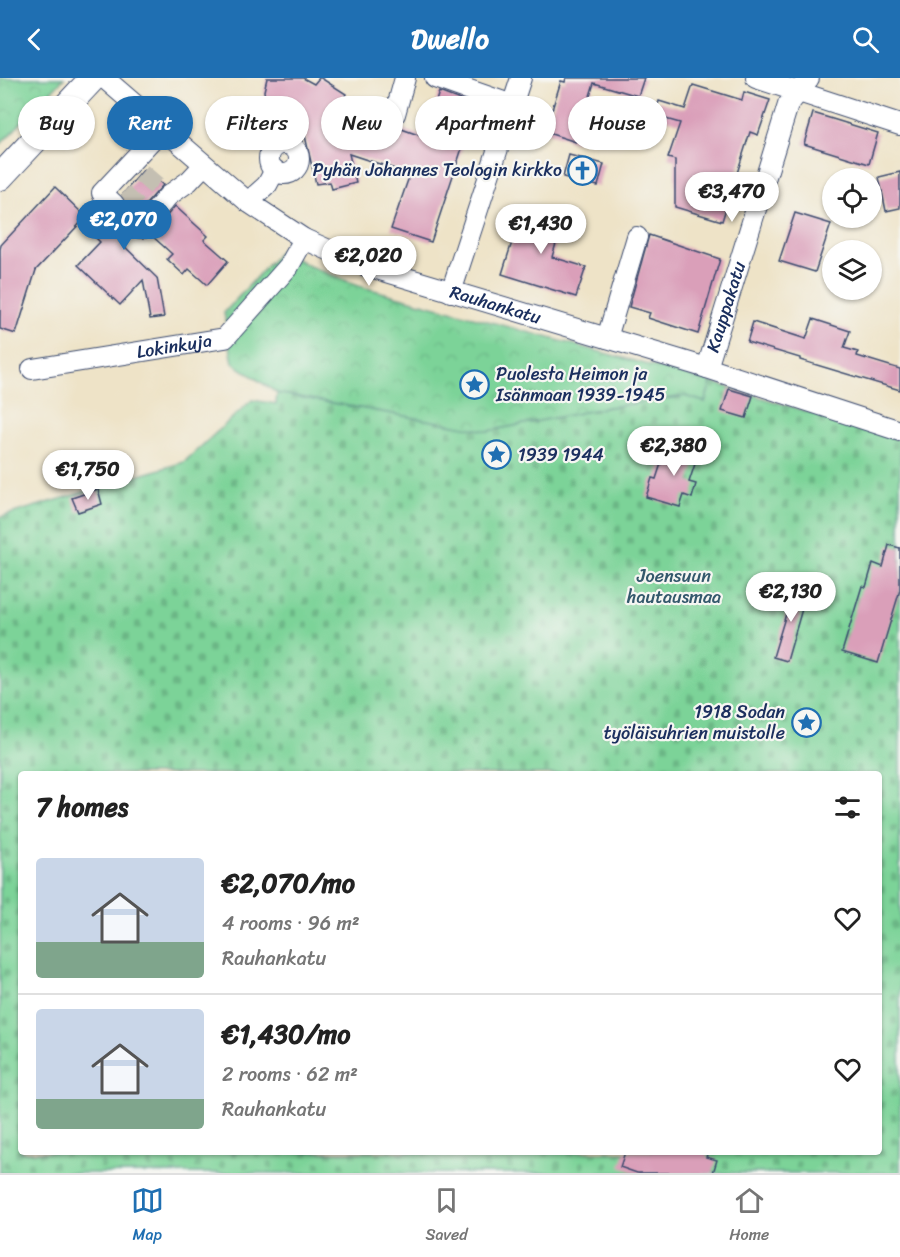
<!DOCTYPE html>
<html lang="en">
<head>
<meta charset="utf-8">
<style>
  body { margin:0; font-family:Sriracha,sans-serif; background:#f6f6f6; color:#222; height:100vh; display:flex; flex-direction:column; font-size:22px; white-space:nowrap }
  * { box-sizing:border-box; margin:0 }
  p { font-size:20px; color:#767676 }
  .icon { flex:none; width:33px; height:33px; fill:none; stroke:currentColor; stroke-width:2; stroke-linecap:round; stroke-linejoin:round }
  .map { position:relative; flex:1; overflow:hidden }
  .sheet { position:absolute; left:18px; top:693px; width:864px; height:384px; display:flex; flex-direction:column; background:#fff; border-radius:6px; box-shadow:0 2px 4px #0004 }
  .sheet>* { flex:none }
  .hud { position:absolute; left:18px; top:18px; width:864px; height:54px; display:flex; gap:12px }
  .controls { position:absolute; left:822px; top:90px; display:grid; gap:12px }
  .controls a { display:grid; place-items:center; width:60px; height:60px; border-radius:50%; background:#fff; box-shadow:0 2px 4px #0004; font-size:30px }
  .price { position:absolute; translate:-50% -51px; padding:0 14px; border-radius:21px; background:#fff; color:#222; font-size:20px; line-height:39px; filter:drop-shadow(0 2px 3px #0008) }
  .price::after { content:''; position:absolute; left:50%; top:36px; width:18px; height:14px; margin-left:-9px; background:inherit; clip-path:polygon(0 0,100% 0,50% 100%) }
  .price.active { background:#1f6fb2; color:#fff }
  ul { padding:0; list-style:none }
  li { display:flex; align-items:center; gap:18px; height:150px; padding:0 18px }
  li+li { border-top:2px solid #e0e0e0 }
  li span { display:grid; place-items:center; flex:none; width:168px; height:120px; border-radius:6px; color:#555 }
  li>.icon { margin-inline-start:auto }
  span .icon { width:72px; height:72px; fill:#fffc; stroke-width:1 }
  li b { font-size:26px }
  h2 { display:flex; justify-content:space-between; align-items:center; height:72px; padding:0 18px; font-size:26px }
  .pill { padding:0 21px; border-radius:27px; background:#fff; box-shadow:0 2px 4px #0004; font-size:21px; line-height:54px }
  .pill.active { background:#1f6fb2; color:#fff }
  header { display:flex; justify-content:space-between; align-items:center; height:78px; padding:0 18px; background:#1f6fb2; color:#fff; font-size:27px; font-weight:700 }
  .dock { display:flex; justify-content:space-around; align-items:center; height:84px; border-top:2px solid #e0e0e0; background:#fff; font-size:16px; color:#767676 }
  .dock a { display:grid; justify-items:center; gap:3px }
  .dock .active { color:#1f6fb2 }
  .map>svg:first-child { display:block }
  .cemetery { fill:url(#cemetery-stones); stroke:#4c817b; stroke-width:1.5; fill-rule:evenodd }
  .park { fill:url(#park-crowns); stroke:#4c817b; stroke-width:1.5 }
  .building { fill:#da9fb9 }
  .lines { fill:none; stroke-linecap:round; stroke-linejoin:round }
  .minor-tunnel { stroke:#c4bfb2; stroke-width:20; stroke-dasharray:20 10; stroke-linecap:butt }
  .minor-casing { stroke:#3b4a6e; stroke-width:22 }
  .major-casing { stroke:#3b4a6e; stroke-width:28 }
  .minor { stroke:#fff; stroke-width:20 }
  .major { stroke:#fff; stroke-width:26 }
  .labels { text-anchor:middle; stroke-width:4.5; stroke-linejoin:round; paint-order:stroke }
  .poi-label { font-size:18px; fill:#1b2f5e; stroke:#f6f6f2; text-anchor:end }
  .street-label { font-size:18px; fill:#1b2f5e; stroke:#f6f6f2 }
  .park-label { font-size:18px; fill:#33586c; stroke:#f6f6f2 }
</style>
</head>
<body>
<header><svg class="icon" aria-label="back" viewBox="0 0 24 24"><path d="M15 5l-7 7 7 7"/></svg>Dwello<svg class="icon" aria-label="search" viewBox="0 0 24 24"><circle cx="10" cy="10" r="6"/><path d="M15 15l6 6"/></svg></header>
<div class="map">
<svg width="900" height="1095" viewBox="0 0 900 1095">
  <defs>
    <pattern id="cemetery-stones" width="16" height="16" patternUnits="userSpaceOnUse" patternTransform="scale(1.5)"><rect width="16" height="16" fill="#7cd398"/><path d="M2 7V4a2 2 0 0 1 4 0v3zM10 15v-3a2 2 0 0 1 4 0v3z" fill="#6bb585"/></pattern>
    <pattern id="park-crowns" width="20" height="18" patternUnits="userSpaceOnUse" patternTransform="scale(1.5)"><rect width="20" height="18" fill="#7cd398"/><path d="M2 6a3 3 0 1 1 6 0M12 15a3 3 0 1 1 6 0" fill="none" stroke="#6bb585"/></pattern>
  </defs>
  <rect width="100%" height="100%" fill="#f6f6f2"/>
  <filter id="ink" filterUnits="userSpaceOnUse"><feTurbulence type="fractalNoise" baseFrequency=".0167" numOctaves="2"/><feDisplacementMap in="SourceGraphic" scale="12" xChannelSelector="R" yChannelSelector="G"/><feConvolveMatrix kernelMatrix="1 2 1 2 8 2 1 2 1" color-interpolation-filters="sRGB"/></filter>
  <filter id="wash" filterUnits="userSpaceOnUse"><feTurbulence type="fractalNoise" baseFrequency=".008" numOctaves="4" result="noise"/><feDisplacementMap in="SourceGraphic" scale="24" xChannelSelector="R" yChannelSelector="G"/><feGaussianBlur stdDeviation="1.35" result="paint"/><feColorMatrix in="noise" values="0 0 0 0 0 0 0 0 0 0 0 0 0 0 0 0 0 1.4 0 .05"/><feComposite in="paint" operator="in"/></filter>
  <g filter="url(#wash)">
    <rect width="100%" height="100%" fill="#eee3c7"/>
    <!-- cemetery -->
    <path class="cemetery" d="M711 304 900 362V1095H0V439L184 384 252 322 276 326 277 315 488 353 609 329 685 318 705 324ZM21 696H879V1074H21Z"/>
    <!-- park -->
    <g class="park">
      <polygon points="0,0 64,0 0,67"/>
      <polygon points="281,172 309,188 359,208 711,304 705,324 685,318 609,329 488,353 277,315 233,285 224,235"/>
    </g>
    <g id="blocks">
      <!-- building -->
      <g class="building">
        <polygon points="267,0 303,0 314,6 319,0 321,0 346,16 340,29 424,59 439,14 476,28 431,164 391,151 410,96 349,76 356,105 332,111 330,104 316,106 303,49 262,58 263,65 251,67 242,32 266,25 264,13"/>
        <polygon points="566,0 644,0 638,18 594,5 576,64 545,54 561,3 565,4"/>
        <polygon points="693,7 742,22 744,14 770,22 758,57 750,54 722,143 675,129 675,82 668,80 680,45 655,38 659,23 685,31"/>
        <polygon points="813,35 878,55 869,86 804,66"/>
        <polygon points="569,77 604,86 598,108 563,99"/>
        <polygon points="144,91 163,107 139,134 131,134 125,138 124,149 127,154 119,163 157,200 164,239 150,241 143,202 120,227 78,187 100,164 90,154 106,135 117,138 123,134 126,123 122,117"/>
        <polygon points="900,94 900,130 886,133 879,99"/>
        <polygon points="55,109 86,139 36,192 16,256 0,251 0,171 1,167"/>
        <polygon points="175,128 208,158 204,162 228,183 207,207 189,191 184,197 167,181 172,176 151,157"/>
        <polygon points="523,129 563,142 552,179 586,189 576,219 502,196"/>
        <polygon points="795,135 831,146 815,194 779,183"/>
        <polygon points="649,157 720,181 698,256 648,240 650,235 629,229"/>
        <polygon points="813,241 850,253 844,270 858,274 857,278 900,291 900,312 800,282 800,280 747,264 753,244 806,261"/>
        <polygon points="729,311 753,318 746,340 722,333"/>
        <polygon points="667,367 698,377 689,404 696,406 692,420 684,417 680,429 646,419 652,400 656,401"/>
        <polygon points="98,411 102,426 78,434 72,420"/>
        <polygon points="889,467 900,470 900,512 878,585 842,574 862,508 866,509 873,485 883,489"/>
        <polygon points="795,506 808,510 787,583 773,579"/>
        <polygon points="625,1074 708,1074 706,1079 717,1082 713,1095 637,1095 620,1089"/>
      </g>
    </g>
  </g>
  <g filter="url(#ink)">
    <use href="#blocks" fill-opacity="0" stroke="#3b4a6e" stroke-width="1.5"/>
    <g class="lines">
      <!-- minor-tunnel -->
      <g class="minor-tunnel">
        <polyline points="141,95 163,114"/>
        <polyline points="122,116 143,135"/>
      </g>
      <defs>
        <g id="minor">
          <path id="s1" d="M104 0 248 124 304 161 360 186 707 290 900 353"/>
          <polyline points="435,0 512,27"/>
          <polyline points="756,0 900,47"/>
          <polyline points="395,36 405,0"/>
          <circle cx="284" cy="81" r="15"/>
          <polyline points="248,124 267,107 275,92"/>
          <polyline points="114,126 102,115 162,51"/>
          <polyline points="135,145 141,150 168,118 189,103 204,87"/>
          <polyline points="451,214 521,0"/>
          <polyline points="607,260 637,159"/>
          <path id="s2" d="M707 290 788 27 809 0"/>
          <path id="s3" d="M32 291 225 260 289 188 304 161"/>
        </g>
        <polyline id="major" points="0,99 93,0"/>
      </defs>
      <!-- minor casing -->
      <use href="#minor" class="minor-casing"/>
      <!-- major casing -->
      <use href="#major" class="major-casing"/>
      <!-- minor -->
      <use href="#minor" class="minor"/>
      <!-- major -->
      <use href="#major" class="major"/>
    </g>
  </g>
  <!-- icons -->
  <defs>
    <symbol id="church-ring" viewBox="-11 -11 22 22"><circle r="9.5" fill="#f6f6f2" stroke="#1f6fb2" stroke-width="1.5"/><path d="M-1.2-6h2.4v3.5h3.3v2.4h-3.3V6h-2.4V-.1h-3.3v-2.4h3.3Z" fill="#1f6fb2"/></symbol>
    <symbol id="sight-ring" viewBox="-11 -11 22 22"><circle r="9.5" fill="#f6f6f2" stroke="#1f6fb2" stroke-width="1.5"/><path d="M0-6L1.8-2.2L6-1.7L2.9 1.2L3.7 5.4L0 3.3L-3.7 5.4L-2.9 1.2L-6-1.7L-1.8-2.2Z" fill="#1f6fb2"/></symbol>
  </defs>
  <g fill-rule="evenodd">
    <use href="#church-ring" x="566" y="76" width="33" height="33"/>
    <use href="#sight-ring" x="458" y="290" width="33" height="33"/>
    <use href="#sight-ring" x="480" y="360" width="33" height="33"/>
    <use href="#sight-ring" x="790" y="628" width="33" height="33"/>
  </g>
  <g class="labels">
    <!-- poi labels -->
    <g class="poi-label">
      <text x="562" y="98">Pyhän Johannes Teologin kirkko</text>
      <text x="496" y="302" text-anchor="start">Puolesta Heimon ja<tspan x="496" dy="21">Isänmaan 1939-1945</tspan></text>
      <text x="518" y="383" text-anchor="start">1939 1944</text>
      <text x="785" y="640">1918 Sodan<tspan x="785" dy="21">työläisuhrien muistolle</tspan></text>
    </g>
    <!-- street labels -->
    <g class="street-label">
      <text dy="6" stroke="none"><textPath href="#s1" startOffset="460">Rauhankatu</textPath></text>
      <text dy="6" stroke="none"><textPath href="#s2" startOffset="64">Kauppakatu</textPath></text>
      <text dy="6" stroke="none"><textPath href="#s3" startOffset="144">Lokinkuja</textPath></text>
    </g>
    <!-- park labels -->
    <g class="park-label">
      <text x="674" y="504">Joensuun<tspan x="674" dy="21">hautausmaa</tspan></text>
    </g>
  </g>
</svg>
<div class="controls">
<a><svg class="icon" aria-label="locate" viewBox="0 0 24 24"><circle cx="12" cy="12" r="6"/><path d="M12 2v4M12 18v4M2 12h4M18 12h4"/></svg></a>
<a><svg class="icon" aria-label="layers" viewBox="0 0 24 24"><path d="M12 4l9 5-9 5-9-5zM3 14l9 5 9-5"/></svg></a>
</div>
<b class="price" style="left:732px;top:145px">€3,470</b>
<b class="price active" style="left:124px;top:173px">€2,070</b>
<b class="price" style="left:541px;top:177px">€1,430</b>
<b class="price" style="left:369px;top:209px">€2,020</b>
<b class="price" style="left:674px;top:399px">€2,380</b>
<b class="price" style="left:88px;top:423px">€1,750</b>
<b class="price" style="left:791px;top:545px">€2,130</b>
<div class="hud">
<a class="pill">Buy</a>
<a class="pill active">Rent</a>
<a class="pill">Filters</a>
<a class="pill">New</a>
<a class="pill">Apartment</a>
<a class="pill">House</a>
</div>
<section class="sheet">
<h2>7 homes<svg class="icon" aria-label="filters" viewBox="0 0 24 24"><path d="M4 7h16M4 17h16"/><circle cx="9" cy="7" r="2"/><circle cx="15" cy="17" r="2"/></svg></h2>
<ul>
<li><span style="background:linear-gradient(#c9d6e8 70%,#7fa58c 0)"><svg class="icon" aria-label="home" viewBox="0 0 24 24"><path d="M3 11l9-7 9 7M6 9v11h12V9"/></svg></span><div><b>€2,070/mo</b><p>4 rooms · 96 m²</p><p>Rauhankatu</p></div><svg class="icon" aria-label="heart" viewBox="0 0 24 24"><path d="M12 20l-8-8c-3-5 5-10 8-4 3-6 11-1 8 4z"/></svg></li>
<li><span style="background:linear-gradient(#c9d6e8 75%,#7fa58c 0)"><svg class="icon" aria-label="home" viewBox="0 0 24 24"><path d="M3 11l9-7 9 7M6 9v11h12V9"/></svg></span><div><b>€1,430/mo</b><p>2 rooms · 62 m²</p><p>Rauhankatu</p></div><svg class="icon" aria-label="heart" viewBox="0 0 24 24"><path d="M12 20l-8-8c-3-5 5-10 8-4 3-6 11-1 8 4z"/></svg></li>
</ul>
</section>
</div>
<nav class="dock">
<a class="active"><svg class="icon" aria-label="map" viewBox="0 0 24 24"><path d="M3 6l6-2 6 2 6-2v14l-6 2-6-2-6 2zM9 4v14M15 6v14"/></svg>Map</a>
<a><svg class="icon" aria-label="saved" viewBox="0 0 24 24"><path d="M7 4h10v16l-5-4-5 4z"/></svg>Saved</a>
<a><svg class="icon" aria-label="home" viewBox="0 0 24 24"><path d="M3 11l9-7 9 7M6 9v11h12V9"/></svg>Home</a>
</nav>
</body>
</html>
